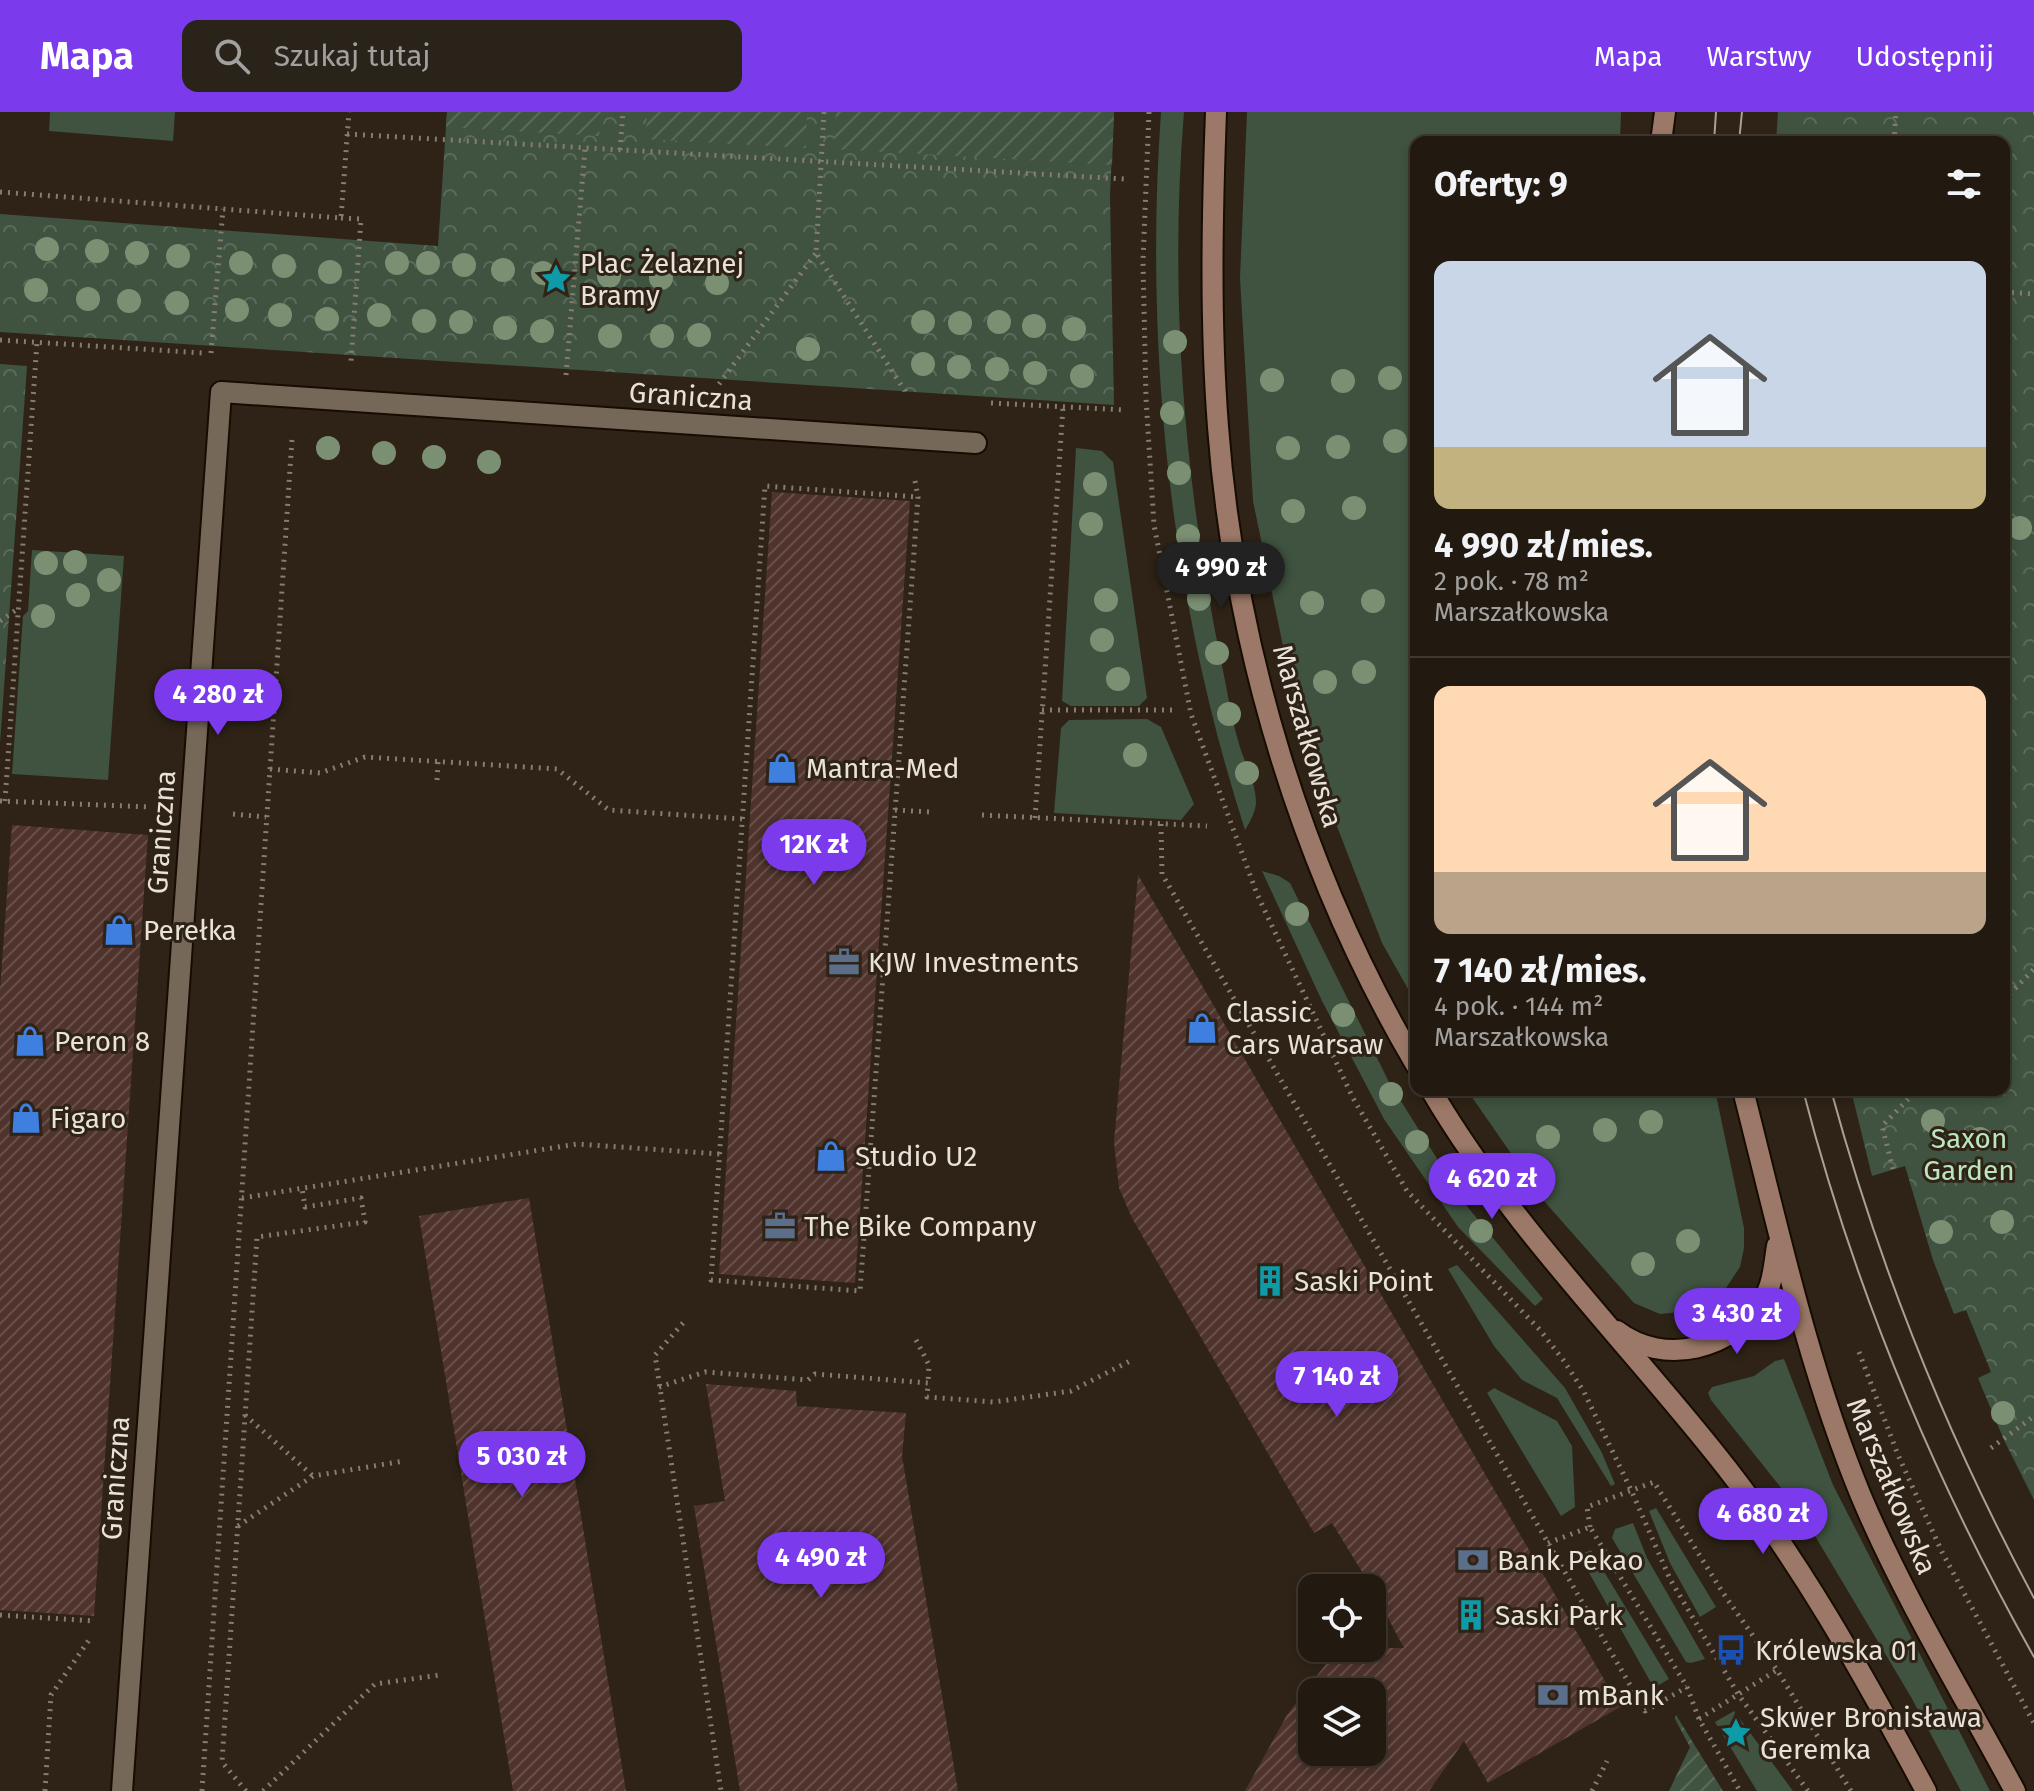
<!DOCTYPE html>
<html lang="pl">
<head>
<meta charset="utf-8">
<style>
  body { margin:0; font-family:"Fira Sans",sans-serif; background:#2a2319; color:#f1f3f6; height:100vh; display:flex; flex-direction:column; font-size:30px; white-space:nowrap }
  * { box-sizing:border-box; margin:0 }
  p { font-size:26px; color:#a2a19f }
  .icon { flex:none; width:44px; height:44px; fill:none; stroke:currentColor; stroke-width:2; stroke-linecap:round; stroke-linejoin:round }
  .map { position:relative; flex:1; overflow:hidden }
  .side { position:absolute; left:1410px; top:24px; width:600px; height:960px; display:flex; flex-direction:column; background:#221a10; border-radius:16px; box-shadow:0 4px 12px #0003,0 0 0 2px #3f3830 }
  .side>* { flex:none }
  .tools { position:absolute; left:1298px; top:1462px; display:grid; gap:16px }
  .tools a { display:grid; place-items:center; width:88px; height:88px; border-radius:16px; background:#221a10; box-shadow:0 4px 12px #0003,0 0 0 2px #3f3830; font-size:40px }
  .price { position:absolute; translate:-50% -68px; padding:0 18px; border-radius:28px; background:#7c3aed; color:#fff; font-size:26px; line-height:52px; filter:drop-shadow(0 2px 4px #0008) }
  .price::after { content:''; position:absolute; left:50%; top:48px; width:24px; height:18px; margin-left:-12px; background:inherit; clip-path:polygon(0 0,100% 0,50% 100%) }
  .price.active { background:#222; color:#fff }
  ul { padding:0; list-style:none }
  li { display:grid; align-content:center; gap:16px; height:424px; padding:0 24px }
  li+li { border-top:2px solid #3f3830 }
  li span { display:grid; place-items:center; height:248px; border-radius:16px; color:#555 }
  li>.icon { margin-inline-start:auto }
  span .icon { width:144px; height:144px; fill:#fffc; stroke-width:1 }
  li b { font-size:34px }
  h2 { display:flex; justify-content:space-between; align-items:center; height:96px; padding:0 24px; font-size:34px }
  header { display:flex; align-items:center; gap:48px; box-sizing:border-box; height:112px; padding:0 40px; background:#7c3aed; color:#fff }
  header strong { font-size:38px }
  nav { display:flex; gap:44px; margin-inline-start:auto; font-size:28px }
  .search { width:560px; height:72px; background:#2a2319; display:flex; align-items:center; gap:20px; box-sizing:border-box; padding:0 28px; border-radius:16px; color:#a2a19f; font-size:30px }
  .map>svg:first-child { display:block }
  .grass { fill:#3f5340 }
  .park { fill:url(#park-crowns) }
  .garden { fill:url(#garden-furrows) }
  .building { fill:url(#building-hatch); fill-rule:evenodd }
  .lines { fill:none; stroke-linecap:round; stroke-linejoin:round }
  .minor-casing { stroke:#160c02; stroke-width:24 }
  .secondary-casing { stroke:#160c02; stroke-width:24 }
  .path { stroke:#867c71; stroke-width:5; stroke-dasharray:2 6; stroke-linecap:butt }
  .minor { stroke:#756859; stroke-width:20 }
  .secondary { stroke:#9b7867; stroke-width:20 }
  .tram { stroke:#a9a196; stroke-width:2 }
  .tree { fill:#7b8f72 }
  .labels { text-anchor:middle; stroke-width:6; stroke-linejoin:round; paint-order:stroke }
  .poi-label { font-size:28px; fill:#e9e2d9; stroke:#2e2316; text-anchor:start }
  .street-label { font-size:28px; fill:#e9e2d9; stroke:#2e2316 }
  .park-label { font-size:28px; fill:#bae7bd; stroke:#2e2316 }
</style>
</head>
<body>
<header>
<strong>Mapa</strong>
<div class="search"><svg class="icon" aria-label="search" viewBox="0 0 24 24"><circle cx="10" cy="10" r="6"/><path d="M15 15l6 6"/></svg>Szukaj tutaj</div>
<nav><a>Mapa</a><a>Warstwy</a><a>Udostępnij</a></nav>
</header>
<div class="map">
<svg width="2034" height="1679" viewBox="0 0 2034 1679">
  <defs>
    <pattern id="park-crowns" width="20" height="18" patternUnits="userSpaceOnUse" patternTransform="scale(2)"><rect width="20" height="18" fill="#3f5340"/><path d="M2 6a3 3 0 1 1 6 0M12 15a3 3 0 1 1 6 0" fill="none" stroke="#5b6b5b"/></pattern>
    <pattern id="garden-furrows" width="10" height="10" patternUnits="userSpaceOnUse" patternTransform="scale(2)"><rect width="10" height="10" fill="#3f5340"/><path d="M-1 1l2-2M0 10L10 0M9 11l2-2" fill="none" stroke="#5b6b5b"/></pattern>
    <pattern id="building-hatch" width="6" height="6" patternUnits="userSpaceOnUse" patternTransform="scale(2)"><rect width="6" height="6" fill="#4f332c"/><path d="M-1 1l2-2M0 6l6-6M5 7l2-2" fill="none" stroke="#68504a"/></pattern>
  </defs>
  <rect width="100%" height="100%" fill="#2e2316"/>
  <!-- grass -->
  <g class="grass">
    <polygon points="50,0 175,0 173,29 49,19"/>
    <path d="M1161 0H1184C1169 183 1184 369 1221 549 1227 576 1231 605 1239 632 1244 649 1256 671 1256 690 1256 699 1250 710 1245 718 1171 488 1144 241 1161 0Z"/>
    <polygon points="1247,0 1621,0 1620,30 1416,30 1416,891 1382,831 1301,621 1253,389 1240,166"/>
    <polygon points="1076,336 1102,339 1113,350 1147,586 1139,594 1071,594 1062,589"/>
    <polygon points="32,438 124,444 108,668 12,662 23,504 28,499"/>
    <polygon points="1147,607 1161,615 1194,692 1181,708 1054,701 1061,616 1069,608"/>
    <polygon points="1262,759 1279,764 1290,771 1389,970 1466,1093 1543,1187 1535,1194 1458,1115 1384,1007 1322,889"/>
    <polygon points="1467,978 1715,978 1744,1116 1744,1136 1740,1155 1722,1182 1690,1199 1660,1202 1634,1191 1544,1089"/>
    <polygon points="1457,1153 1565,1276 1602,1341 1615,1372 1611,1374 1557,1286 1522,1268 1494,1234 1448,1157"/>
    <polygon points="1784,1247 1833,1373 1990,1679 1961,1679 1911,1585 1802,1402 1711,1288 1708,1281 1712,1275 1754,1264 1775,1249"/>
    <polygon points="1494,1276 1557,1309 1572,1334 1575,1395 1561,1404 1487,1281"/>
    <polygon points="1656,1396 1716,1495 1700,1505 1670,1451 1649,1399"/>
    <polygon points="1633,1411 1647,1446 1705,1547 1691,1551 1686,1550 1612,1426 1615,1417"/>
    <polygon points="1591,1438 1669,1567 1654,1576 1579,1443"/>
    <polygon points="1734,1599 1793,1679 1757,1679 1715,1610"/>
  </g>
  <!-- park -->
  <g class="park">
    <polygon points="447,0 1114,0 1110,83 1114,293 0,220 0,102 438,134"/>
    <polygon points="1778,0 2034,0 2034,1388 2004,1328 1978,1266 1991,1260 1966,1198 1954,1202 1933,1148 1905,1054 1872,1064 1851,978 2004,978 2004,30 1776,30"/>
    <polygon points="0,252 27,254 0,631"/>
  </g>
  <!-- garden -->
  <g class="garden">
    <polygon points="447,0 601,0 599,24 446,15"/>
    <polygon points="647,0 807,0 806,36 646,27"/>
    <polygon points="836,0 1114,0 1112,53 833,37"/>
    <polygon points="1676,1603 1723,1679 1669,1679 1690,1635 1675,1607"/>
  </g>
  <!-- building -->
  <g class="building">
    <polygon points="772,380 910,389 855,1171 719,1162"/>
    <polygon points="12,713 148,723 94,1504 0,1498 0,878"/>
    <path d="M1138 763 1620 1595 1488 1671 1464 1629 1429 1679H1245L1287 1603 1338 1536H1404L1372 1476 1332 1411 1314 1421 1132 1106 1119 1076 1114 1030ZM1312 1580H1372V1640H1312Z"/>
    <polygon points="529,1086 626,1679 513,1679 419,1104"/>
    <polygon points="706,1272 796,1279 797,1294 906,1301 902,1344 958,1679 740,1679 694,1394 725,1389"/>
  </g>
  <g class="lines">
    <defs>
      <polyline id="minor" points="122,1679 221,280 976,331"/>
      <g id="secondary">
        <path d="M1216 0C1212 105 1210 210 1218 315 1235 538 1303 761 1416 953"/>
        <polyline points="1661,30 1665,0"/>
        <path d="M1431 978C1509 1111 1618 1220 1714 1340 1798 1444 1863 1562 1926 1679"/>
        <path d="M1743 978C1778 1115 1807 1253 1861 1384 1904 1486 1963 1582 2015 1679"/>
        <path d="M1617 1219C1664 1255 1734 1237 1763 1188 1773 1173 1774 1152 1777 1134"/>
      </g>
    </defs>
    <!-- minor casing -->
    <use href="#minor" class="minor-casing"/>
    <!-- secondary casing -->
    <use href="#secondary" class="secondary-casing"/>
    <!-- path -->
    <g class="path">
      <polyline points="824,0 816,141 905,279 906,284"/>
      <polyline points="1149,0 1143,149 1146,286 1154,413 1191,602 1257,782 1353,986 1407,1079 1540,1218 1564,1249 1584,1280 1632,1380 1670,1467 1738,1582 1808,1679"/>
      <polyline points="2033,0 2034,0"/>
      <polyline points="347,22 1124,67"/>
      <polyline points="1894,30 1896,0"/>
      <polyline points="620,38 623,0"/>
      <polyline points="0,80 341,106 349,0"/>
      <polyline points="341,106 361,107 351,249"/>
      <polyline points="2004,180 2034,182"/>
      <polyline points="0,228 203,241"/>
      <polyline points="211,241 223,97"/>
      <polyline points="566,263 585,36"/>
      <polyline points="719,272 816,141"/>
      <polyline points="991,291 1126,298"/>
      <polyline points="915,369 918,385 860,1179 711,1168 765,374 918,385"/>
      <polyline points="0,509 16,498"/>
      <polyline points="1042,598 1175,598"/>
      <polyline points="270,657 320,661 365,645 557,657 609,698 742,707"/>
      <polyline points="437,668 438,650"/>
      <polyline points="0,689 151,695"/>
      <polyline points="5,689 37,230"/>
      <polyline points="895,698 931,700"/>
      <polyline points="233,702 266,705"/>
      <polyline points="982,703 1207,714"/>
      <polyline points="1035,706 1063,295"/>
      <polyline points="1161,712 1162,762 1645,1599 1687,1575"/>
      <polyline points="2004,888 2034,857"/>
      <polyline points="1893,1057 1882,1014 1917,978"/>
      <polyline points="242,1086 577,1032 720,1042"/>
      <polyline points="683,1211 655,1243 721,1679"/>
      <polyline points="916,1228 929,1253 928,1271"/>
      <polyline points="1859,1240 1898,1343 1942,1440 2034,1611"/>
      <polyline points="659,1275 705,1260 808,1268 815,1262 928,1271 927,1285 994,1290 1071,1279 1134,1247"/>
      <polyline points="245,1303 313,1364"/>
      <polyline points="1991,1336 2034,1304"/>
      <polyline points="238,1414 313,1364 404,1349"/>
      <polyline points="1590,1415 1587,1395 1654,1370 1723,1481 1777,1558 1851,1679"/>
      <polyline points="1548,1431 1590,1415 1687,1575 1699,1607 1740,1679"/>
      <polyline points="0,1503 95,1509"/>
      <polyline points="1699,1607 1777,1558"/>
      <polyline points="45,1679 51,1583 89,1528"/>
      <polyline points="202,1679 292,327"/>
      <polyline points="246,1679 222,1650 257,1125 365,1110 361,1086 305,1095 302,1076"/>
      <polyline points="263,1679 375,1572 440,1563"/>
      <polyline points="1592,1679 1607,1649"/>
    </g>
    <!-- minor -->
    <use href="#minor" class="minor"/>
    <!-- secondary -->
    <use href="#secondary" class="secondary"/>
    <!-- tram -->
    <g class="tram">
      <polyline points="1714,30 1716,0"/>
      <polyline points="1739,30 1742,0"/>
      <path d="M1803 978C1854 1176 1934 1367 2034 1545"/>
      <path d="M1831 978C1879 1155 1947 1324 2034 1486"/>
    </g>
  </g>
  <!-- trees -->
  <g class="tree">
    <circle cx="47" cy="137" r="12"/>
    <circle cx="97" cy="139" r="12"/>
    <circle cx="137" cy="141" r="12"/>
    <circle cx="178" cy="144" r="12"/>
    <circle cx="241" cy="151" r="12"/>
    <circle cx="397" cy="151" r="12"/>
    <circle cx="428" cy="151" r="12"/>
    <circle cx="464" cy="153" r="12"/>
    <circle cx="284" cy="154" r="12"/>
    <circle cx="503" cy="158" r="12"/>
    <circle cx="330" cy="160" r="12"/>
    <circle cx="543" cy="161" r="12"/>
    <circle cx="609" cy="164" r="12"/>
    <circle cx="661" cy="166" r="12"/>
    <circle cx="717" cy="171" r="12"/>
    <circle cx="36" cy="178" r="12"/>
    <circle cx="88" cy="187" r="12"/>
    <circle cx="129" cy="189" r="12"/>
    <circle cx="177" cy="191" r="12"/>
    <circle cx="237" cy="198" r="12"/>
    <circle cx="280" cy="203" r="12"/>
    <circle cx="379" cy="203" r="12"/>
    <circle cx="327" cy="207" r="12"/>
    <circle cx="424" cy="209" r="12"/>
    <circle cx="461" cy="210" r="12"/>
    <circle cx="923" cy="210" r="12"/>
    <circle cx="999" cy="210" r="12"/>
    <circle cx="960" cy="211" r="12"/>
    <circle cx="1034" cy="214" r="12"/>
    <circle cx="505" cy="216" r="12"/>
    <circle cx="1074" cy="217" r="12"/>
    <circle cx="542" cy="219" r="12"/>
    <circle cx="699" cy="223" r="12"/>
    <circle cx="610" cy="224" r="12"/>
    <circle cx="662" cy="224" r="12"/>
    <circle cx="1175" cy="230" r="12"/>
    <circle cx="808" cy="237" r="12"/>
    <circle cx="923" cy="252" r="12"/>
    <circle cx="959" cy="255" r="12"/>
    <circle cx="997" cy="257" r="12"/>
    <circle cx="1035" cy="261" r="12"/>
    <circle cx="1082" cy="264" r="12"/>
    <circle cx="1390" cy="266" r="12"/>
    <circle cx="1272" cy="268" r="12"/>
    <circle cx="1343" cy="269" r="12"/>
    <circle cx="1172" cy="301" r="12"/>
    <circle cx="1395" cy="329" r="12"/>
    <circle cx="1338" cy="335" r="12"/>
    <circle cx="328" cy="336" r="12"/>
    <circle cx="1288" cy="336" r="12"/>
    <circle cx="384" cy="341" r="12"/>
    <circle cx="434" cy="345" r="12"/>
    <circle cx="489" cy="350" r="12"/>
    <circle cx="1179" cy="361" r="12"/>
    <circle cx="1095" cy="372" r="12"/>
    <circle cx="1354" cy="396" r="12"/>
    <circle cx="1293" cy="399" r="12"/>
    <circle cx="1091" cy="412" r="12"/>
    <circle cx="2020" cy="416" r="12"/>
    <circle cx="1188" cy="424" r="12"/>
    <circle cx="75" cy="450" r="12"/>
    <circle cx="46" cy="451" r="12"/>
    <circle cx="109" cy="468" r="12"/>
    <circle cx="78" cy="483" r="12"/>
    <circle cx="1199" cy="487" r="12"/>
    <circle cx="1106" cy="488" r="12"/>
    <circle cx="1373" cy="489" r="12"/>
    <circle cx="1312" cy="491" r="12"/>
    <circle cx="43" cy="504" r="12"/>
    <circle cx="1102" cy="528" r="12"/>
    <circle cx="1217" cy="541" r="12"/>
    <circle cx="1364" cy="560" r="12"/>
    <circle cx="1118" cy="567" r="12"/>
    <circle cx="1325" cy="570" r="12"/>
    <circle cx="1229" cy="602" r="12"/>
    <circle cx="1135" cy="643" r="12"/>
    <circle cx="1247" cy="661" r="12"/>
    <circle cx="1297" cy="802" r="12"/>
    <circle cx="1343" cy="903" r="12"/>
    <circle cx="1391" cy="982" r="12"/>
    <circle cx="1933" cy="1009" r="12"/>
    <circle cx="1651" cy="1010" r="12"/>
    <circle cx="1605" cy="1018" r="12"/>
    <circle cx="1548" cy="1025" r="12"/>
    <circle cx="1980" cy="1027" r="12"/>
    <circle cx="1417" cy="1030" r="12"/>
    <circle cx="1451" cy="1072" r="12"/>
    <circle cx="2002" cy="1110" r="12"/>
    <circle cx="1481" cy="1119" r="12"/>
    <circle cx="1941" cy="1120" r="12"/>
    <circle cx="1688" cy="1129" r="12"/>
    <circle cx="1643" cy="1152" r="12"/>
    <circle cx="2003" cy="1301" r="12"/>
  </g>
  <!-- icons -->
  <defs>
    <symbol id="sight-bare" viewBox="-9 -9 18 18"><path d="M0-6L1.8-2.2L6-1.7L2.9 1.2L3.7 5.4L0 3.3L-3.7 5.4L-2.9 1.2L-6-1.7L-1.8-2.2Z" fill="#0f9aa8" stroke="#2e2316" stroke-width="2.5" paint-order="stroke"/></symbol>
    <symbol id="shop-bare" viewBox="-9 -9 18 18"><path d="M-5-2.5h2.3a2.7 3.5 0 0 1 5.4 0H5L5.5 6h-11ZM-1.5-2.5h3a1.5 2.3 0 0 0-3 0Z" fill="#3f7fe0" stroke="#2e2316" stroke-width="2.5" paint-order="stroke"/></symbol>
    <symbol id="office-bare" viewBox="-9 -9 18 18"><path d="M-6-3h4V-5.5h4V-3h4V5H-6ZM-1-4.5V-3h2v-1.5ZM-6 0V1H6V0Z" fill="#5c6f8a" stroke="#2e2316" stroke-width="2.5" paint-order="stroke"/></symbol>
    <symbol id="building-bare" viewBox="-9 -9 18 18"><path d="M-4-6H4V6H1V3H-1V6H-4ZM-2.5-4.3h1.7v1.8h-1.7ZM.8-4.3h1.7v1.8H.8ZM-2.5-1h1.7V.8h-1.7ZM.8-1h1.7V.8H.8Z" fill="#0f9aa8" stroke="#2e2316" stroke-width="2.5" paint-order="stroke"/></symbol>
    <symbol id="bank-bare" viewBox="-9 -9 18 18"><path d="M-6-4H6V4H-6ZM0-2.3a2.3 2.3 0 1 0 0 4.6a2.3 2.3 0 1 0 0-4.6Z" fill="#5c6f8a" stroke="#2e2316" stroke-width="2.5" paint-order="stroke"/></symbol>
    <symbol id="bus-bare" viewBox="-9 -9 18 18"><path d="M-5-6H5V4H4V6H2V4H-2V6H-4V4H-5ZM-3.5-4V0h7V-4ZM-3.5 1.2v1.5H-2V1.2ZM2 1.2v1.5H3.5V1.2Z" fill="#1a4fb4" stroke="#2e2316" stroke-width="2.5" paint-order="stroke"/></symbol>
  </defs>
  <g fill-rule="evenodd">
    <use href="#sight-bare" x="534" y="145" width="44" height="44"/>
    <use href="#shop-bare" x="760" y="634" width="44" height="44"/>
    <use href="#shop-bare" x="97" y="796" width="44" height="44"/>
    <use href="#office-bare" x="822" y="828" width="44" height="44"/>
    <use href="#shop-bare" x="1180" y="894" width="44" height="44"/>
    <use href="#shop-bare" x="8" y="907" width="44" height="44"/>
    <use href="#shop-bare" x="4" y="984" width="44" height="44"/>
    <use href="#shop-bare" x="809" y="1022" width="44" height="44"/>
    <use href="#office-bare" x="758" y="1092" width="44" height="44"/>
    <use href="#building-bare" x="1248" y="1147" width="44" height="44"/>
    <use href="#bank-bare" x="1451" y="1426" width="44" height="44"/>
    <use href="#building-bare" x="1449" y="1481" width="44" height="44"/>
    <use href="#bus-bare" x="1709" y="1516" width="44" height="44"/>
    <use href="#bank-bare" x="1531" y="1561" width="44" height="44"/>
    <use href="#sight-bare" x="1714" y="1599" width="44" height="44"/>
  </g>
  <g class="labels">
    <!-- poi labels -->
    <g class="poi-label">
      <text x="580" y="161">Plac Żelaznej<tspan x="580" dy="32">Bramy</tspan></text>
      <text x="806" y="666">Mantra-Med</text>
      <text x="143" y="828">Perełka</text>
      <text x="868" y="860">KJW Investments</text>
      <text x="1226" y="910">Classic<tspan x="1226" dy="32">Cars Warsaw</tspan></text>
      <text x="54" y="939">Peron 8</text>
      <text x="50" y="1016">Figaro</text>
      <text x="855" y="1054">Studio U2</text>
      <text x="804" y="1124">The Bike Company</text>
      <text x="1294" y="1179">Saski Point</text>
      <text x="1497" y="1458">Bank Pekao</text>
      <text x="1495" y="1513">Saski Park</text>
      <text x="1755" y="1548">Królewska 01</text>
      <text x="1577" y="1593">mBank</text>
      <text x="1760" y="1615">Skwer Bronisława<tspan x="1760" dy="32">Geremka</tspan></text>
    </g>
    <!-- street labels -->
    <g class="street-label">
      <text transform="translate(691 284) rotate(4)" y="10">Graniczna</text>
      <text transform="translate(1308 624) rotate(74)" y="10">Marszałkowska</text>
      <text transform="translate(161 720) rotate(-86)" y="10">Graniczna</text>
      <text transform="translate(115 1366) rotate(-86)" y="10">Graniczna</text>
      <text transform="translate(1892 1374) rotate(67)" y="10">Marszałkowska</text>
    </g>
    <!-- park labels -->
    <g class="park-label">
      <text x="1969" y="1036">Saxon<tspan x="1969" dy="32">Garden</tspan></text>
    </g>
  </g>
</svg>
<div class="tools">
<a><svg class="icon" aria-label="locate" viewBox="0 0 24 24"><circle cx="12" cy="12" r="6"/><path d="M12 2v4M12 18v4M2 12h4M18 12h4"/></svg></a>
<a><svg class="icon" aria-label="layers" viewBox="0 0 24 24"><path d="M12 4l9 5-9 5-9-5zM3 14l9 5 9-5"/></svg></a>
</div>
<b class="price active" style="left:1221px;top:498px">4 990 zł</b>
<b class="price" style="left:218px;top:625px">4 280 zł</b>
<b class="price" style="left:814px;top:775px">12K zł</b>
<b class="price" style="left:1492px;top:1109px">4 620 zł</b>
<b class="price" style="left:1737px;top:1244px">3 430 zł</b>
<b class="price" style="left:1337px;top:1307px">7 140 zł</b>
<b class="price" style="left:522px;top:1387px">5 030 zł</b>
<b class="price" style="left:1763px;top:1444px">4 680 zł</b>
<b class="price" style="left:821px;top:1488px">4 490 zł</b>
<section class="side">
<h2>Oferty: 9<svg class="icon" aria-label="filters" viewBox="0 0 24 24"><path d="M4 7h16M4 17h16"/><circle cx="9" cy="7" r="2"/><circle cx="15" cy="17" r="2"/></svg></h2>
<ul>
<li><span style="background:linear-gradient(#c9d6e8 75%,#c2b280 0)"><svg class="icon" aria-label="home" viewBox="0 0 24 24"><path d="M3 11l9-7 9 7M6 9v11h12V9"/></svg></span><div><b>4 990 zł/mies.</b><p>2 pok. · 78 m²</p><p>Marszałkowska</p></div></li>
<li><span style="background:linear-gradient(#ffd9b3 75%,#b9a48a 0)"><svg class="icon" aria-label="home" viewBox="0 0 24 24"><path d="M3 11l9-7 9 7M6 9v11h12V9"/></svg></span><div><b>7 140 zł/mies.</b><p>4 pok. · 144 m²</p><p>Marszałkowska</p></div></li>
</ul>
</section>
</div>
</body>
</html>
